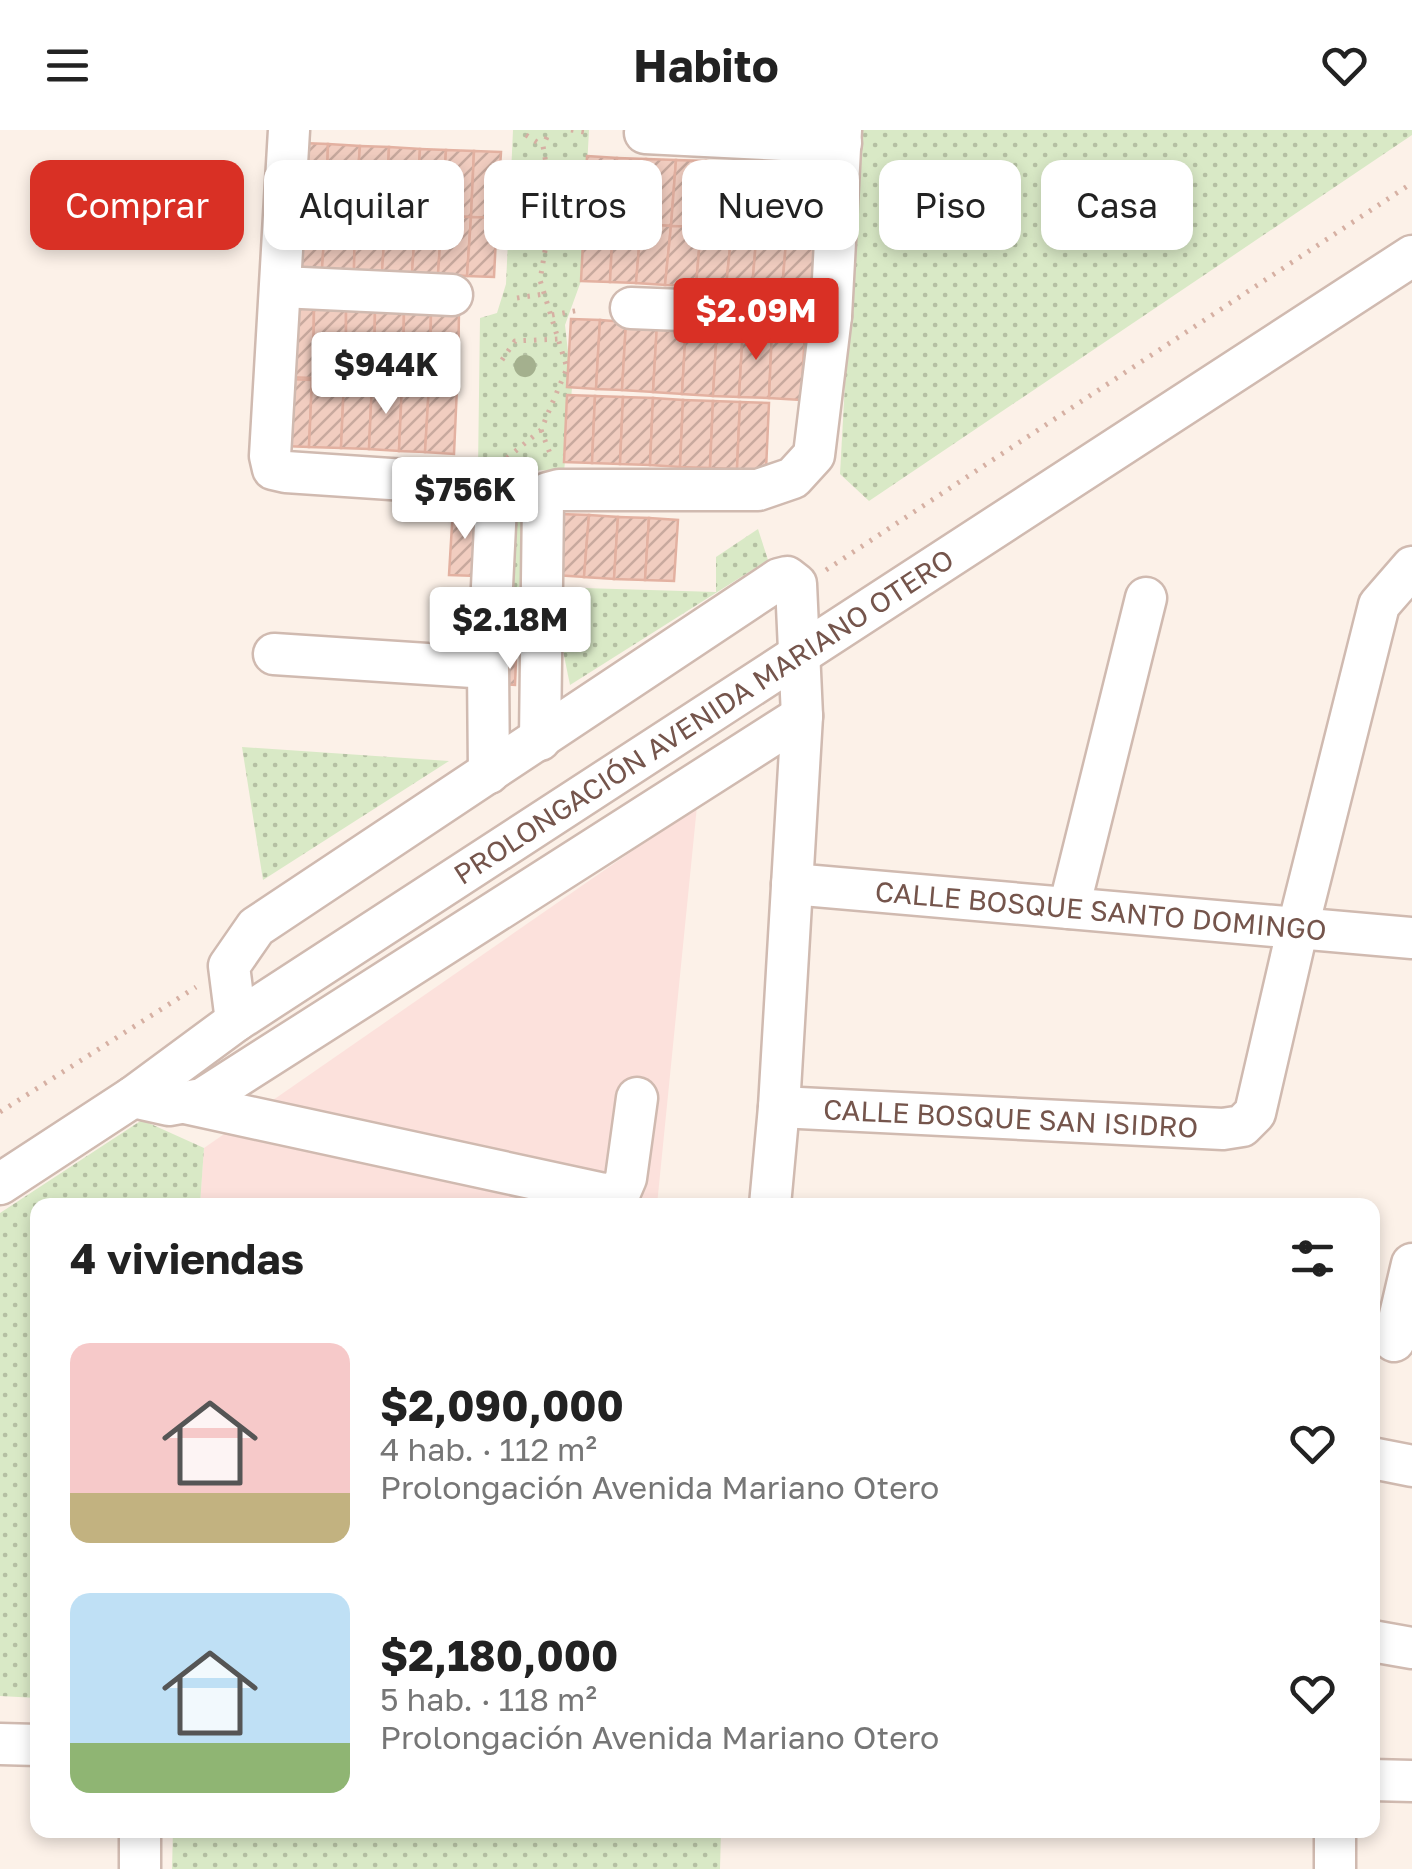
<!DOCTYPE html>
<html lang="es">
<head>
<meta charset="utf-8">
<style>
  body { margin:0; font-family:"Golos Text",sans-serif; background:#f2f2f2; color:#222; height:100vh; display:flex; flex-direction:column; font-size:38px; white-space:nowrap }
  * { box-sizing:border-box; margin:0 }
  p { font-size:32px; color:#767676 }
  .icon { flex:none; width:55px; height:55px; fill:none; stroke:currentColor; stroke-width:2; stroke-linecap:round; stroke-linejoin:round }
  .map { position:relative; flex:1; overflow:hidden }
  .sheet { position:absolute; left:30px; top:1068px; width:1350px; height:640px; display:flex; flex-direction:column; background:#fff; border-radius:20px; box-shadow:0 5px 15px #0003 }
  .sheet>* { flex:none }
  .hud { position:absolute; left:30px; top:30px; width:1352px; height:90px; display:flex; gap:20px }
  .price { position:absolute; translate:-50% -85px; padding:0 22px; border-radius:10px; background:#fff; color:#222; font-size:32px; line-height:65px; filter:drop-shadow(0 2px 5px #0008) }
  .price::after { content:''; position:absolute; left:50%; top:60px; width:30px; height:22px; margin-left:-15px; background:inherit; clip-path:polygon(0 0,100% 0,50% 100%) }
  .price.active { background:#d93025; color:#fff }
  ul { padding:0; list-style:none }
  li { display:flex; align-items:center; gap:30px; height:250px; padding:0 40px }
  li span { display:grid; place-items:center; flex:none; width:280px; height:200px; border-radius:20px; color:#555 }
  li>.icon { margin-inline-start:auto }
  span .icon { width:120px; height:120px; fill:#fffc; stroke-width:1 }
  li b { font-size:42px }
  h2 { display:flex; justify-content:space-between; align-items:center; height:120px; padding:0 40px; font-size:42px }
  .chip { padding:0 35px; border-radius:20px; background:#fff; box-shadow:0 5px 15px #0003; font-size:35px; line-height:90px }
  .chip.active { background:#d93025; color:#fff }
  header { display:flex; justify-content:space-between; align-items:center; height:130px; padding:0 40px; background:#fff; font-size:45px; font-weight:700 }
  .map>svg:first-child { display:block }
  .commercial { fill:#fce1dc }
  .green { fill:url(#green-dots) }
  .building { fill:url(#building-hatch); stroke:#e3b1a1; stroke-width:2.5 }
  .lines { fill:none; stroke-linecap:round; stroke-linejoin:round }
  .minor-casing { stroke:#d0bab0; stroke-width:45 }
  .path { stroke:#d6b0a3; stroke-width:5; stroke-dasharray:2.5 8; stroke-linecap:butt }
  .minor { stroke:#fff; stroke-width:40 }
  .tree { fill:#a4b08e }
  .labels { text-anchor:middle; stroke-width:9; stroke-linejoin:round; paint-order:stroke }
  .street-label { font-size:28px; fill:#75554c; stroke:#fef6ee }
</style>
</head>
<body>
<header><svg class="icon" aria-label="menu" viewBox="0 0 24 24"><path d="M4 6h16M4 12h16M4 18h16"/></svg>Habito<svg class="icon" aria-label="heart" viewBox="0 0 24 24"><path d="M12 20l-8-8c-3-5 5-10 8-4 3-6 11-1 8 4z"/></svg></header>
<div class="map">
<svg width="1412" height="1739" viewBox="0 0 1412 1739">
  <defs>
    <pattern id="green-dots" width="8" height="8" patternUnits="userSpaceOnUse" patternTransform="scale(2.5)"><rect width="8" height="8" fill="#d9e9c6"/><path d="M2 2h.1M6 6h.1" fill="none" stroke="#b5c0a3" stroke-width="1.8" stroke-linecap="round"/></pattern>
    <pattern id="building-hatch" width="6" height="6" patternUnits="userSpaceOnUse" patternTransform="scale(2.5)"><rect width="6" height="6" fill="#f1cdc0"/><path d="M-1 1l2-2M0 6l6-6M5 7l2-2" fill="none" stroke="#c8a99e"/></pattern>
  </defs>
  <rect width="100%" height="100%" fill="#fcf1e8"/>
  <!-- commercial -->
  <polygon class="commercial" points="697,676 657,1075 200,1075 204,1018"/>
  <!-- green -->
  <g class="green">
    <polygon points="513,0 589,0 581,151 565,195 572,258 564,342 539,340 525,355 516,523 505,523 513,358 507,345 478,339 480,188 497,183 506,154"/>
    <polygon points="859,0 1412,0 1412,5 869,371 840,344"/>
    <polygon points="758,399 768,430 570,555 550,457 716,462 716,427"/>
    <polygon points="242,617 449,631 263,750"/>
    <polygon points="142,990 204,1018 200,1075 38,1075 37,1568 0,1566 0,1083"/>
    <polygon points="173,1700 721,1700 720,1739 172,1739"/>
  </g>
  <!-- building -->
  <g class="building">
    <polygon points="302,13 328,14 326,81 298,80"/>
    <polygon points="328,14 360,16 355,82 326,81"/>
    <polygon points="360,16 389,17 386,83 355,82"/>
    <polygon points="389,17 420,19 416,85 386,83"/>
    <polygon points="420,19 446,20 442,86 416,85"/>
    <polygon points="446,20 474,21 471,87 442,86"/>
    <polygon points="474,21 501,22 497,88 471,87"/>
    <polygon points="587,26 617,28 613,93 584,92"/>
    <polygon points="617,28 646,29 641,94 613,93"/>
    <polygon points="646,29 676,30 671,96 641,94"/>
    <polygon points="676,30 706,31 701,97 671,96"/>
    <polygon points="706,31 736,33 732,98 701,97"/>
    <polygon points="736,33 763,34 757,99 732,98"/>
    <polygon points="763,34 791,35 787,100 757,99"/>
    <polygon points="791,35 821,37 817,102 787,100"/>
    <polygon points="298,80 326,81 322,139 296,138"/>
    <polygon points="326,81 355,82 354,140 322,139"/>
    <polygon points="355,82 386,83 382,142 354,140"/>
    <polygon points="386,83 416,85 412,143 382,142"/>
    <polygon points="416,85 442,86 438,144 412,143"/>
    <polygon points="442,86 471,87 467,146 438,144"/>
    <polygon points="471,87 497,88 494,147 467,146"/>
    <polygon points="584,92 613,93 610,152 581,151"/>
    <polygon points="613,93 641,94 636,153 610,152"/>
    <polygon points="641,94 671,96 665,155 636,153"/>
    <polygon points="671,96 701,97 696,156 665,155"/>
    <polygon points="701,97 732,98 726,157 696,156"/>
    <polygon points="732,98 757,99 752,158 726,157"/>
    <polygon points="757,99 787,100 782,160 752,158"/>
    <polygon points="787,100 817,102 815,161 782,160"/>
    <polygon points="288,178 314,178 313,248 287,247"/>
    <polygon points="314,178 346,179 346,248 313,248"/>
    <polygon points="346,179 375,179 374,248 346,248"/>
    <polygon points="375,179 404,179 403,249 374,248"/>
    <polygon points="404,179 431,180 430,249 403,249"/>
    <polygon points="431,180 459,180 458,249 430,249"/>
    <polygon points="571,189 600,190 596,259 567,257"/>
    <polygon points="600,190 626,192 622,260 596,259"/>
    <polygon points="626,192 657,194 653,262 622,260"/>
    <polygon points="657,194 686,195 682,264 653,262"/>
    <polygon points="686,195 717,197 713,266 682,264"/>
    <polygon points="717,197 743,198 739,267 713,266"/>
    <polygon points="743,198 772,200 769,268 739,267"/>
    <polygon points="772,200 805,202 801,270 769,268"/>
    <polygon points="287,249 312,250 309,317 283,316"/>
    <polygon points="312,250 344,251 341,318 309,317"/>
    <polygon points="344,251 372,253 369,319 341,318"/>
    <polygon points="372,253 402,254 399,321 369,319"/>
    <polygon points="402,254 429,256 425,322 399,321"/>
    <polygon points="429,256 457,257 454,324 425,322"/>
    <polygon points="567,265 595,266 592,333 564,332"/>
    <polygon points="595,266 623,267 620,334 592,333"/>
    <polygon points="623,267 653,268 650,335 620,334"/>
    <polygon points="653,268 683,270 680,337 650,335"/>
    <polygon points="683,270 713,271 710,338 680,337"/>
    <polygon points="713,271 740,272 737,339 710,338"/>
    <polygon points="740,272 769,273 766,340 737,339"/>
    <polygon points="453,378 481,379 477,446 449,445"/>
    <polygon points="560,384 589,385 584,447 555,445"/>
    <polygon points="589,385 618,387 614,449 584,447"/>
    <polygon points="618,387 649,388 645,450 614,449"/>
    <polygon points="649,388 678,390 674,451 645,450"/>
    <polygon points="504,530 516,530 515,555 503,554"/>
  </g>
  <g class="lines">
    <defs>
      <g id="minor">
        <polyline points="289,0 270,326 273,339 286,342 480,355 492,361 496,375 488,538 489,643"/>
        <polyline points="645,3 841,13"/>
        <polyline points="281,157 452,165"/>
        <polyline points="631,178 831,186"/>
        <polyline points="274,524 488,538"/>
        <polyline points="540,610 543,371 548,363 559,360 758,360 793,348 814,325 831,186 841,0"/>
        <path id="s1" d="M792 754 1412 808"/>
        <polyline points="1069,778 1146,468"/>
        <polyline points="236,891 229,836 256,797 779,449 787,447 796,454 802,586 779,977 770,1075"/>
        <polyline points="133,967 169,975 202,969 802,586"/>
        <polyline points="185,973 604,1064 620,1062 626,1048 637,968"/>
        <path id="s2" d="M779 977 1223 999 1242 996 1255 983 1298 797 1379 475 1412 437"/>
        <path id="s3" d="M0 1054 133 967 236 891 1412 126"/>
        <polyline points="1394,1211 1412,1134"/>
        <polyline points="1372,1328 1412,1336"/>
        <polyline points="1372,1511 1412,1518"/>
        <polyline points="0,1614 38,1615"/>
        <polyline points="1372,1650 1412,1651"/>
        <polyline points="140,1700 140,1739"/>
        <polyline points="1335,1739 1335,1700"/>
      </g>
    </defs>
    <!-- minor casing -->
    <use href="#minor" class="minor-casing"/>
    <!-- path -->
    <g class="path">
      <polyline points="571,0 584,2"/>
      <polyline points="526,5 543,16"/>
      <polyline points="517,168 544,164"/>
      <polyline points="552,185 580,180"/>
      <polyline points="502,230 515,211 559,209"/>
      <polyline points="541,300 551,326"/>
      <polyline points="507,328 541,300 567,238 540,150 553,74 543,16 550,0"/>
      <polyline points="826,440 1412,53"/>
      <polyline points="0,982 196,857"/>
    </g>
    <!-- minor -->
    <use href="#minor" class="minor"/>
  </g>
  <!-- trees -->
  <circle class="tree" cx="525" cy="236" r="11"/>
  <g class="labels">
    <!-- street labels -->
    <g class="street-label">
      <text dy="10" stroke="none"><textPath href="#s3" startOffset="845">PROLONGACIÓN AVENIDA MARIANO OTERO</textPath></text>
      <text dy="10" stroke="none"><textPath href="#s1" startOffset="310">CALLE BOSQUE SANTO DOMINGO</textPath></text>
      <text dy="10" stroke="none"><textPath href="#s2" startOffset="232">CALLE BOSQUE SAN ISIDRO</textPath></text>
    </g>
  </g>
</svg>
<b class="price active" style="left:756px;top:233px">$2.09M</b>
<b class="price" style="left:386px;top:287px">$944K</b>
<b class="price" style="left:465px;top:412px">$756K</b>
<b class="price" style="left:510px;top:542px">$2.18M</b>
<div class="hud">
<a class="chip active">Comprar</a>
<a class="chip">Alquilar</a>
<a class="chip">Filtros</a>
<a class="chip">Nuevo</a>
<a class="chip">Piso</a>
<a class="chip">Casa</a>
</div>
<section class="sheet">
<h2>4 viviendas<svg class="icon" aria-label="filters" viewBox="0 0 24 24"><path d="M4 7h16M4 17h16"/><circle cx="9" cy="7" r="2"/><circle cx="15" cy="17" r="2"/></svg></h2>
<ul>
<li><span style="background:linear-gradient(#f6c9c9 75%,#c2b280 0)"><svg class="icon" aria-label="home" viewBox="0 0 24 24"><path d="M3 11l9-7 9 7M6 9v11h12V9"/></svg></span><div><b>$2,090,000</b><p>4 hab. · 112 m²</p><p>Prolongación Avenida Mariano Otero</p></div><svg class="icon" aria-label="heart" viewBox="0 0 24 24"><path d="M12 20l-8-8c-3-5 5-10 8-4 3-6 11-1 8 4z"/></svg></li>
<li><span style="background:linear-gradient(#bfe0f5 75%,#8fb573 0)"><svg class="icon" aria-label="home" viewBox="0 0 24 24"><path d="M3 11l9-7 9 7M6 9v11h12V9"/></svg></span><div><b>$2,180,000</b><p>5 hab. · 118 m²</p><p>Prolongación Avenida Mariano Otero</p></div><svg class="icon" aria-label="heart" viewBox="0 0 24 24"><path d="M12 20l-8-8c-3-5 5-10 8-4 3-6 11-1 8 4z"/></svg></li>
</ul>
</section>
</div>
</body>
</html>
